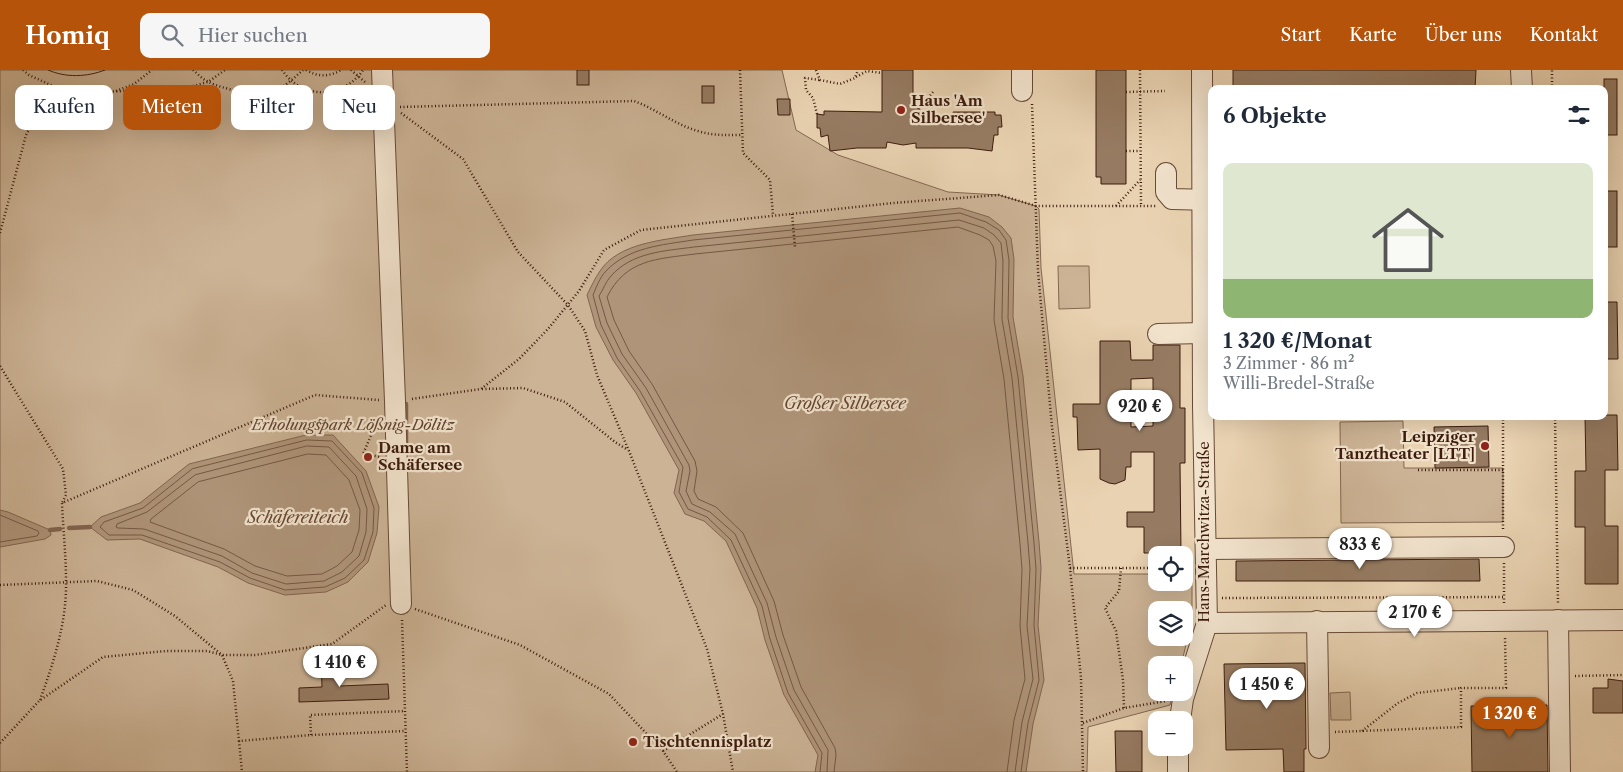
<!DOCTYPE html>
<html lang="de">
<head>
<meta charset="utf-8">
<style>
  body { margin:0; font-family:"Libre Caslon Text",serif; background:#f6f6f7; color:#1f2937; height:100vh; display:flex; flex-direction:column; font-size:19px; white-space:nowrap }
  * { box-sizing:border-box; margin:0 }
  p { font-size:16px; color:#747a83 }
  .icon { flex:none; width:28px; height:28px; fill:none; stroke:currentColor; stroke-width:2; stroke-linecap:round; stroke-linejoin:round }
  .map { position:relative; flex:1; overflow:hidden }
  .side { position:absolute; left:1208px; top:15px; width:400px; height:335px; display:flex; flex-direction:column; background:#fff; border-radius:10px; box-shadow:0 5px 20px #0002 }
  .side>* { flex:none }
  .banner { position:absolute; left:15px; top:15px; width:475px; height:45px; display:flex; gap:10px }
  .buttons { position:absolute; left:1148px; top:476px; display:grid; gap:10px }
  .buttons a { display:grid; place-items:center; width:45px; height:45px; border-radius:10px; background:#fff; box-shadow:0 5px 20px #0002; font-size:25px }
  .price { position:absolute; translate:-50% -42px; padding:0 11px; border-radius:18px; background:#fff; color:#222; font-size:16px; line-height:32px; filter:drop-shadow(0 1px 2px #0008) }
  .price::after { content:''; position:absolute; left:50%; top:30px; width:15px; height:11px; margin-left:-8px; background:inherit; clip-path:polygon(0 0,100% 0,50% 100%) }
  .price.active { background:#b45309; color:#fff }
  ul { padding:0; list-style:none }
  li { display:grid; align-content:center; gap:10px; height:265px; padding:0 15px }
  li span { display:grid; place-items:center; height:155px; border-radius:10px; color:#555 }
  li>.icon { margin-inline-start:auto }
  span .icon { width:90px; height:90px; fill:#fffc; stroke-width:1 }
  li b { font-size:21px }
  h2 { display:flex; justify-content:space-between; align-items:center; height:60px; padding:0 15px; font-size:21px }
  .tag { padding:0 18px; border-radius:10px; background:#fff; box-shadow:0 5px 20px #0002; font-size:18px; line-height:45px }
  .tag.active { background:#b45309; color:#fff }
  header { display:flex; align-items:center; gap:30px; box-sizing:border-box; height:70px; padding:0 25px; background:#b45309; color:#fff }
  header strong { font-size:24px }
  nav { display:flex; gap:28px; margin-inline-start:auto; font-size:18px }
  .search { width:350px; height:45px; background:#f6f6f7; display:flex; align-items:center; gap:12px; box-sizing:border-box; padding:0 18px; border-radius:10px; color:#747a83; font-size:19px }
  .map>svg:first-child { display:block }
  .green { fill:#ccb395; stroke:#846851; fill-rule:evenodd }
  .water { fill:#af9479; stroke:#81644e }
  .lines { fill:none; stroke-linecap:round; stroke-linejoin:round }
  .shore { stroke:#765843; stroke-width:1 }
  .stream { stroke:#81644e; stroke-width:4.5 }
  .building { fill:#967b62; stroke:#3d1c0d; fill-rule:evenodd }
  .minor-casing { stroke:#684a36; stroke-width:22 }
  .path { stroke:#3d1c0d; stroke-width:2.5; stroke-dasharray:1 2.5; stroke-linecap:butt }
  .minor { stroke:#f1e2cc; stroke-width:20 }
  .tram { stroke:#3d1c0d; stroke-width:1 }
  .poi-dot { fill:#8f2418; stroke:#f1e2cc; stroke-width:2 }
  .labels { text-anchor:middle; stroke-width:4.5; stroke-linejoin:round; paint-order:stroke }
  .poi-label { font-size:15px; font-weight:bold; fill:#3d1c0d; stroke:#f1e2cc; text-anchor:start }
  .park-label { font-size:15px; font-style:italic; fill:#61422f; stroke:#f1e2cc }
  .street-label { font-size:15px; fill:#3d1c0d; stroke:#f1e2cc }
  .water-label { font-size:16px; font-style:italic; fill:#654633; stroke:#f1e2cc }
</style>
</head>
<body>
<header>
<strong>Homiq</strong>
<div class="search"><svg class="icon" aria-label="search" viewBox="0 0 24 24"><circle cx="10" cy="10" r="6"/><path d="M15 15l6 6"/></svg>Hier suchen</div>
<nav><a>Start</a><a>Karte</a><a>Über uns</a><a>Kontakt</a></nav>
</header>
<div class="map">
<svg width="1623" height="702" viewBox="0 0 1623 702">
  <rect width="100%" height="100%" fill="#e9d2b1"/>
  <filter id="stains"><feTurbulence type="fractalNoise" baseFrequency=".004" numOctaves="4"/><feColorMatrix values="0 0 0 0 .2 0 0 0 0 .09 0 0 0 0 .02 0 0 0 .5 -.17"/></filter>
  <radialGradient id="worn" r=".72"><stop offset=".6" stop-color="#630" stop-opacity="0"/><stop offset="1" stop-color="#630" stop-opacity=".3"/></radialGradient>
  <!-- green -->
  <g class="green">
    <path d="M0 0H782L796 60 838 85 948 122 999 125 1036 136 1039 139 1041 198 1074 504H1156V512H1184V504H1192V551L1181 595H1156V622L1173 623 1170 635 1088 657 1087 702H0ZM1156 540H1184V568H1156Z"/>
    <polygon points="1058,196 1089,196 1090,238 1059,239"/>
    <polygon points="1403,351 1404,398 1503,398 1503,452 1341,453 1340,352"/>
    <polygon points="1350,622 1351,650 1331,650 1330,623"/>
  </g>
  <!-- water -->
  <g class="water">
    <path d="M960 138 989 147 1002 157 1011 168 1014 189 1013 247 1023 306 1039 472 1041 498 1038 555 1044 610 1033 654 1026 702H815L818 685 784 625 765 570 757 538 726 471 704 451 685 444 674 423 679 400 636 323 613 290 596 257 587 225C591 217 595 208 600 201 618 173 663 170 693 165Z"/>
    <polygon points="306,365 333,365 366,401 379,437 377,463 368,492 348,512 326,522 285,525 248,513 218,497 140,469 107,470 90,457 101,447 140,433 189,394"/>
    <polygon points="0,440 8,442 50,460 51,465 45,469 0,477"/>
  </g>
  <g class="lines">
    <!-- shore -->
    <g class="shore">
      <polygon points="307,370 332,371 362,403 374,438 373,462 364,490 345,508 325,517 285,520 250,508 220,492 142,465 109,465 100,457 104,452 143,438 192,399"/>
      <polygon points="307,376 329,377 356,406 367,439 366,462 359,486 342,502 324,511 286,514 252,503 222,486 144,459 118,458 116,457 117,454 147,442 195,405"/>
      <polygon points="308,384 326,385 349,410 360,440 359,460 352,482 337,496 322,504 287,506 255,496 224,479 150,452 151,449 198,412"/>
      <polyline points="0,445 38,461 39,463 37,466 0,472"/>
      <path d="M820 702 822 683 788 623 770 569 762 536 731 470 707 447 688 439 679 422 683 397 640 321 617 288 601 255 593 225C596 218 600 207 606 201 629 177 662 175 693 170L960 143 986 152 999 160 1006 170 1009 190 1008 248 1018 307 1034 473 1036 499 1034 555 1039 610 1028 653 1021 702"/>
      <path d="M827 702 828 680 794 620 776 567 767 533 735 464 710 442 692 434 686 421 690 401 689 395 646 318 622 284 607 253 599 226C603 220 606 211 611 206 632 182 665 181 694 177L959 150 984 158 994 165 1001 173 1003 191 1002 249 1012 308 1028 473 1030 499 1027 556 1033 609 1022 652 1015 702"/>
      <path d="M834 702 836 685 835 678 801 617 783 565 774 531 743 463 716 437 698 429 694 421 697 401 695 391 652 314 629 281 614 250 607 227C626 189 657 189 695 184L958 157 980 165 989 170 993 176 996 191 994 250 1004 309 1020 474 1022 499 1020 556 1025 609 1014 650 1007 702"/>
    </g>
    <!-- stream -->
    <g class="stream">
      <polyline points="406,334 406,383"/>
      <polyline points="69,458 90,457"/>
      <polyline points="50,460 60,459"/>
    </g>
  </g>
  <!-- building -->
  <g class="building">
    <rect x="577" y="0" width="12" height="15"/>
    <polygon points="882,0 913,0 913,35 919,39 926,48 954,48 953,42 995,42 995,45 1001,45 1002,57 998,57 998,65 994,65 992,81 968,78 916,78 916,73 903,75 887,72 886,78 857,78 830,81 828,65 821,67 820,58 817,58 817,44 824,45 824,41 882,42"/>
    <polygon points="1096,0 1126,0 1126,114 1101,114 1101,107 1096,107"/>
    <polygon points="1233,0 1476,0 1475,19 1233,19"/>
    <rect x="1604" y="9" width="13" height="56"/>
    <rect x="702" y="16" width="12" height="17"/>
    <polygon points="777,29 790,29 790,45 778,45"/>
    <rect x="1604" y="121" width="13" height="56"/>
    <polygon points="1604,232 1617,232 1618,289 1604,289"/>
    <path d="M1100 271H1130L1131 290H1153V275H1180V338H1185V393H1180L1181 483H1144V457H1127V442H1154V382H1131V397H1126L1125 410 1115 414 1109 413 1100 409V379L1078 380 1077 347H1073V334H1100ZM1153 308V356L1131 357V309Z"/>
    <polygon points="1604,345 1617,345 1618,400 1605,400 1605,456 1618,456 1618,514 1585,514 1585,457 1575,457 1575,401 1586,401 1585,346 1604,346"/>
    <polygon points="1488,356 1489,397 1435,398 1434,357"/>
    <polygon points="1479,489 1480,511 1236,511 1236,491"/>
    <polygon points="321,589 339,589 340,616 388,614 389,629 299,632 299,618 322,617"/>
    <polygon points="1305,593 1306,679 1304,679 1304,702 1284,702 1283,679 1226,680 1224,594"/>
    <polygon points="1608,609 1623,611 1623,643 1593,643 1593,618 1608,618"/>
    <polygon points="1547,635 1548,702 1472,702 1471,636"/>
    <polygon points="1115,661 1142,661 1142,702 1116,702"/>
  </g>
  <g class="lines">
    <defs>
      <g id="minor">
        <polyline points="382,0 395,331 401,534"/>
        <polyline points="1022,0 1022,21"/>
        <polyline points="1521,0 1522,19"/>
        <polyline points="1166,103 1166,122 1172,129 1211,130"/>
        <polyline points="1158,264 1203,263"/>
        <polyline points="1206,479 1504,477"/>
        <polyline points="1558,550 1560,702"/>
        <polyline points="1317,551 1319,678"/>
        <polyline points="1207,553 1623,550"/>
        <polyline points="1180,650 1183,629 1207,553 1203,335 1202,0"/>
        <polyline points="1178,678 1178,702"/>
      </g>
    </defs>
    <!-- minor casing -->
    <use href="#minor" class="minor-casing"/>
    <!-- path -->
    <g class="path">
      <polyline points="23,0 29,5 68,23"/>
      <path d="M193 0C198 4 203 10 209 12 221 19 257 26 271 23 282 19 294 8 303 0"/>
      <path d="M282 0C285 4 289 9 293 12 315 30 348 23 363 0"/>
      <path d="M306 0C318 7 329 7 341 0"/>
      <polyline points="351,0 365,12"/>
      <polyline points="740,0 743,83 770,110 773,145"/>
      <polyline points="816,0 820,10 840,14 855,8 858,0"/>
      <polyline points="1140,0 1141,136"/>
      <polyline points="856,7 867,1 882,3"/>
      <polyline points="1552,19 1552,0"/>
      <polyline points="116,21 134,14 152,0"/>
      <polyline points="1126,22 1165,21"/>
      <polyline points="1032,34 1038,201 1052,357 1070,498 1081,608 1083,702"/>
      <path d="M400 37 634 31C656 39 676 55 698 61 713 66 726 65 741 65"/>
      <polyline points="919,39 933,22"/>
      <polyline points="401,43 463,89 518,182 568,235 585,261 597,305 629,381 707,579 723,644 733,702"/>
      <polyline points="817,44 813,28 806,20 805,8 820,10"/>
      <polyline points="1126,81 1140,81"/>
      <polyline points="1116,136 1140,110"/>
      <polyline points="792,144 795,177"/>
      <polyline points="0,163 26,65 33,52 68,23 182,19 208,12 225,0"/>
      <polyline points="0,296 63,399 66,425 62,433"/>
      <polyline points="482,319 523,318 565,332 615,372 628,380"/>
      <polyline points="412,329 481,319 519,289 548,259 579,221 604,180 641,160 893,133 999,125 1036,136 1156,136"/>
      <polyline points="1503,346 1503,460"/>
      <polyline points="1555,346 1558,534"/>
      <polyline points="378,354 373,361 363,384 381,387"/>
      <polyline points="1418,400 1503,400"/>
      <polyline points="1504,493 1504,527"/>
      <polyline points="1070,498 1156,498"/>
      <polyline points="1121,498 1119,521 1105,538 1116,561 1123,610 1124,638"/>
      <polyline points="0,515 97,511 133,520 175,546 222,585 233,611 239,671 311,665 405,661"/>
      <polyline points="1222,528 1504,527 1504,534"/>
      <polyline points="415,539 520,575 609,624 663,681 677,702"/>
      <polyline points="402,550 407,702"/>
      <polyline points="1575,606 1623,605"/>
      <path d="M40 630C54 591 67 552 66 510 66 485 63 459 62 433L315 325 379 330"/>
      <polyline points="1083,653 1124,638 1166,631"/>
      <polyline points="1362,661 1398,633 1417,623 1461,618"/>
      <polyline points="1335,662 1461,657 1461,618 1506,618 1505,567"/>
      <polyline points="311,665 310,645 405,641"/>
      <polyline points="239,671 242,702"/>
      <polyline points="0,673 39,631 103,587 166,581 207,581 222,585 255,585 332,574 386,535"/>
      <polyline points="663,681 723,644"/>
    </g>
    <!-- minor -->
    <use href="#minor" class="minor"/>
    <!-- tram -->
    <path class="tram" d="M48 0C66 8 87 7 105 0"/>
  </g>
  <!-- markers -->
  <g class="poi-dot">
    <circle cx="901" cy="40" r="5"/>
    <circle cx="1485" cy="376" r="5"/>
    <circle cx="368" cy="387" r="5"/>
    <circle cx="633" cy="672" r="5"/>
  </g>
  <g class="labels">
    <!-- poi labels -->
    <g class="poi-label">
      <text x="911" y="36">Haus 'Am<tspan x="911" dy="17">Silbersee'</tspan></text>
      <text x="1475" y="372" text-anchor="end">Leipziger<tspan x="1475" dy="17">Tanztheater [LTT]</tspan></text>
      <text x="378" y="383">Dame am<tspan x="378" dy="17">Schäfersee</tspan></text>
      <text x="643" y="677">Tischtennisplatz</text>
    </g>
    <!-- park labels -->
    <g class="park-label">
      <text x="353" y="360">Erholungspark Lößnig-Dölitz</text>
    </g>
    <!-- street labels -->
    <g class="street-label">
      <text transform="translate(1204 462) rotate(-90)" y="5">Hans-Marchwitza-Straße</text>
    </g>
    <!-- water labels -->
    <g class="water-label">
      <text x="845" y="339">Großer Silbersee</text>
      <text x="298" y="453">Schäfereiteich</text>
    </g>
  </g>
  <rect width="100%" height="100%" filter="url(#stains)"/>
  <rect width="100%" height="100%" fill="url(#worn)"/>
</svg>
<div class="buttons">
<a><svg class="icon" aria-label="locate" viewBox="0 0 24 24"><circle cx="12" cy="12" r="6"/><path d="M12 2v4M12 18v4M2 12h4M18 12h4"/></svg></a>
<a><svg class="icon" aria-label="layers" viewBox="0 0 24 24"><path d="M12 4l9 5-9 5-9-5zM3 14l9 5 9-5"/></svg></a>
<a>+</a>
<a>−</a>
</div>
<b class="price" style="left:1140px;top:362px">920 €</b>
<b class="price" style="left:1360px;top:500px">833 €</b>
<b class="price" style="left:1415px;top:568px">2 170 €</b>
<b class="price" style="left:340px;top:618px">1 410 €</b>
<b class="price" style="left:1267px;top:640px">1 450 €</b>
<b class="price active" style="left:1510px;top:669px">1 320 €</b>
<div class="banner">
<a class="tag">Kaufen</a>
<a class="tag active">Mieten</a>
<a class="tag">Filter</a>
<a class="tag">Neu</a>
</div>
<section class="side">
<h2>6 Objekte<svg class="icon" aria-label="filters" viewBox="0 0 24 24"><path d="M4 7h16M4 17h16"/><circle cx="9" cy="7" r="2"/><circle cx="15" cy="17" r="2"/></svg></h2>
<ul>
<li><span style="background:linear-gradient(#dfe7d0 75%,#8fb573 0)"><svg class="icon" aria-label="home" viewBox="0 0 24 24"><path d="M3 11l9-7 9 7M6 9v11h12V9"/></svg></span><div><b>1 320 €/Monat</b><p>3 Zimmer · 86 m²</p><p>Willi-Bredel-Straße</p></div></li>
</ul>
</section>
</div>
</body>
</html>
